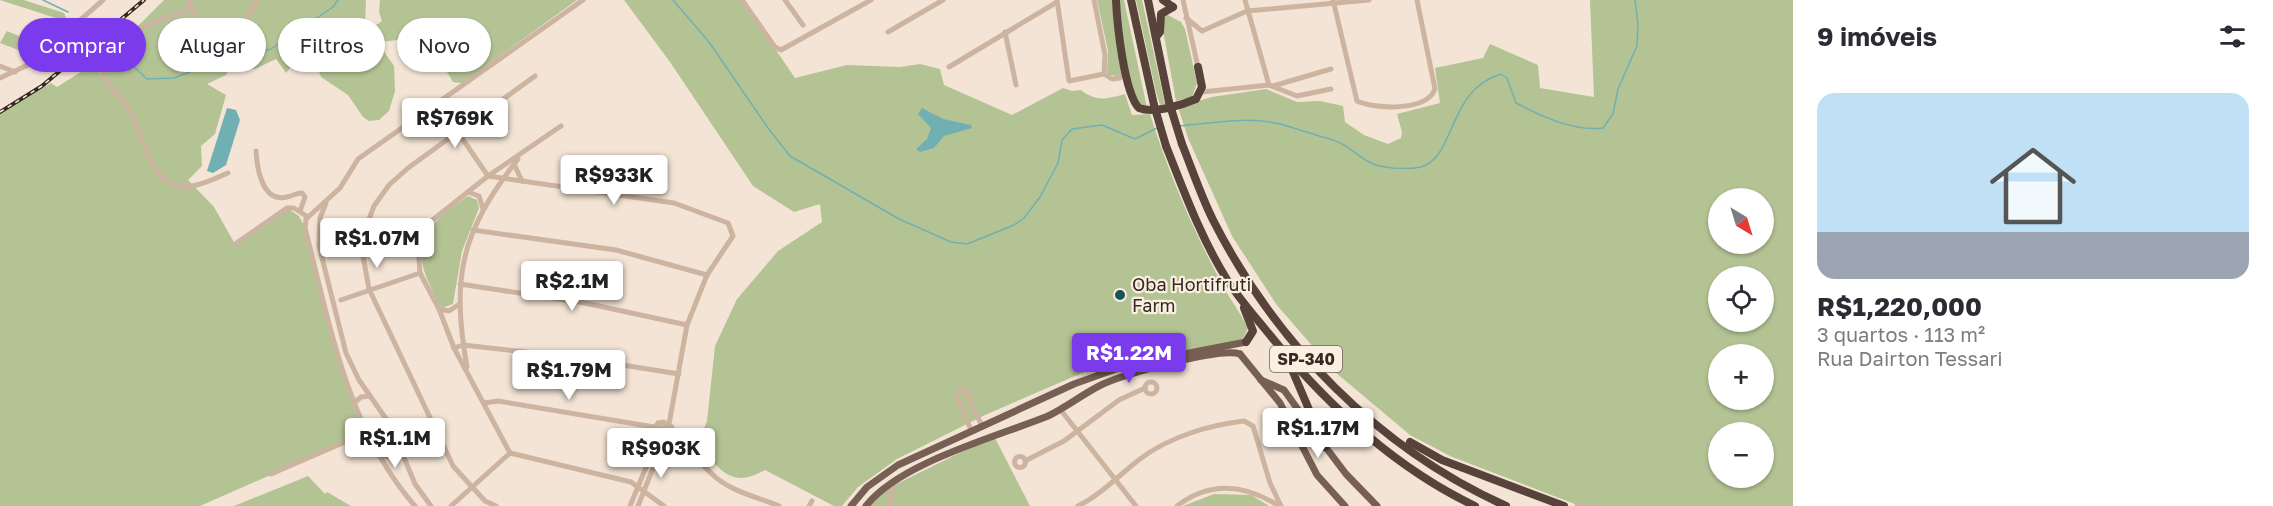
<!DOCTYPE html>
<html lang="pt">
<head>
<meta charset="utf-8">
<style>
  body { margin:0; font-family:"Golos Text",sans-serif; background:#f7f7f7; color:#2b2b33; height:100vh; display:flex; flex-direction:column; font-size:22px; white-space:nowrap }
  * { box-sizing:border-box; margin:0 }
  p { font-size:20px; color:#7c7c81 }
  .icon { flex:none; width:33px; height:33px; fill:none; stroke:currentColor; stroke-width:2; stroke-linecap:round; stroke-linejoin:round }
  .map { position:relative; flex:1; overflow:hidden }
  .details { display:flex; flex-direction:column; background:#fff; width:480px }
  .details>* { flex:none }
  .banner { position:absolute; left:18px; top:18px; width:570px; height:54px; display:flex; gap:12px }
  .needle { width:39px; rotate:142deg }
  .controls { position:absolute; left:1708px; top:188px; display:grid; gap:12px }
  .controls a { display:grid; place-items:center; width:66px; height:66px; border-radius:50%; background:#fff; box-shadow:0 2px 4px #0004; font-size:30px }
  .price { position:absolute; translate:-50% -51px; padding:0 14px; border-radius:6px; background:#fff; color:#222; font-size:20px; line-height:39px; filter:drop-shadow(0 2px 3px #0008) }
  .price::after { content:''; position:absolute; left:50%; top:36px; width:18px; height:14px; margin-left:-9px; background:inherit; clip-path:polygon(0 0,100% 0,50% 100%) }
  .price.active { background:#7c3aed; color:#fff }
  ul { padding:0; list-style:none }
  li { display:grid; align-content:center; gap:12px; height:318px; padding:0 24px }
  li+li { border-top:2px solid #e1e1e2 }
  li span { display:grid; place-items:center; height:186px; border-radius:18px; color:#555 }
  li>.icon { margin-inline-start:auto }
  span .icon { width:108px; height:108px; fill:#fffc; stroke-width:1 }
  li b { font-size:26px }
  h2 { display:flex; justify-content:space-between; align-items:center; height:72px; padding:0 24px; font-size:26px }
  .tag { padding:0 21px; border-radius:27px; background:#fff; box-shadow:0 2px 4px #0004; font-size:21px; line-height:54px }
  .tag.active { background:#7c3aed; color:#fff }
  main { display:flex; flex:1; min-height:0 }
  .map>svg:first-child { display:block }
  .green { fill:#b4c394; fill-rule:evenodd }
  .water { fill:#71b0b2 }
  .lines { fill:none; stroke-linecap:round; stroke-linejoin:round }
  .stream { stroke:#71b0b2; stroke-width:1.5 }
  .minor { stroke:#ccb4a0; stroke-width:5 }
  .major { stroke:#785f53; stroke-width:7 }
  .highway { stroke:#57433a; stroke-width:8 }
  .rail-casing { stroke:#352924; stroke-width:4 }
  .rail { stroke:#fbefe1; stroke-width:1.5; stroke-dasharray:4.5; stroke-linecap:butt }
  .highway-bridge { stroke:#57433a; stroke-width:8 }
  .poi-dot { fill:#16565a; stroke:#fbefe1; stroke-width:2 }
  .labels { text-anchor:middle; stroke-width:4.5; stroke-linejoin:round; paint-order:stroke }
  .shield { fill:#fbefe1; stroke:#70645d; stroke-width:1.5 }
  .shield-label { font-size:16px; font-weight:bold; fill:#352924 }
  .poi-label { font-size:18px; fill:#352924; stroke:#fbefe1; text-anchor:start }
</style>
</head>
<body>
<main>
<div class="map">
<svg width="1793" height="506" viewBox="0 0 1793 506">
  <rect width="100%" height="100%" fill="#f3e4d5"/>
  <!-- green -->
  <g class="green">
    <polygon points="0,0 24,0 64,13 68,22"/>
    <polygon points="164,0 366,0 365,24 394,66 395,91 389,111 379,120 369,121 363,117 348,95 321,77 314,58 313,45 306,48 286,73 276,59 255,69 231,67 226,75 207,84 226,95 215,134 201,146 202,166 188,180 214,207 235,244 287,208 299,216 305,228 347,388 368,432 200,506 0,506 0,114 51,83 57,87 92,65 104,76 110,54"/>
    <polygon points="380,0 577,0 462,83 453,82 438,57 428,25 405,39 381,42 372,28 382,21 379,12"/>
    <path d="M624 0H742L795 78 847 65 900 67 920 64 940 69 944 85 1012 115 1063 88 1072 91 1081 90C1096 102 1107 99 1125 94L1132 115 1150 114C1169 175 1194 232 1224 288 1232 302 1241 314 1248 328L1242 341 1105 363 985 415 897 459 858 487 842 506H834L765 470C732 490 717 469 699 442L707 421 715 346 737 299 778 251 822 222 820 204 794 212 753 186 670 62Z"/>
    <polygon points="1097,0 1113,0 1123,71 1118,76 1109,75 1107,73 1108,51"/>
    <path d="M1118 0H1124L1147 108C1124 96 1120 25 1118 0Z"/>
    <polygon points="1136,0 1142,0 1165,104 1160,105 1156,92"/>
    <path d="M1590 0H1793V506H1580L1450 456 1410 435 1335 372 1276 304 1232 236 1188 138 1178 107 1212 97 1266 89 1297 102 1320 101 1343 106 1345 122 1364 135 1388 144 1401 138 1402 132 1397 114 1440 103 1435 68 1483 58 1490 44 1538 65 1540 88 1594 97ZM1719 198H1764V243H1719ZM1719 276H1764V321H1719ZM1719 354H1764V399H1719ZM1719 432H1764V477H1719Z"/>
    <polygon points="1166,14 1181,22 1185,29 1197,83 1192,97 1176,101 1162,25"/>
    <polygon points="7,31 28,40 21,51 0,43"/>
    <path d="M468 196 477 200 479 208 462 251 453 304 442 308C436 302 433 291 429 283 408 238 434 220 468 196Z"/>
    <circle cx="663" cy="433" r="8"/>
    <polygon points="994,436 1030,506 870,506 874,495"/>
    <polygon points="308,476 325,494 327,492 351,506 234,506"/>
    <polygon points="1214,494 1251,495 1269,506 1183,506"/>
  </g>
  <!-- water -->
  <g class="water">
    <polygon points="227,108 236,110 240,120 226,165 213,173 207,171"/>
    <polygon points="922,108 943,119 971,125 972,128 944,136 934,148 920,152 916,149 927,139 931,128 918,114"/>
  </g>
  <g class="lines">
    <!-- stream -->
    <g class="stream">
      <polyline points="43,0 68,12"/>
      <polyline points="673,0 709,42 768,128 790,156 899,219 951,242 967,244 977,240 1014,225 1024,218 1040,197 1058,163 1062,140 1072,129 1102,125 1135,139 1157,128"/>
      <polyline points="116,50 147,79 174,78 217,61 271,49 333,7 338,0"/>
      <path d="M1180 126C1213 123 1248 116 1280 124 1298 129 1315 135 1333 140 1346 144 1356 154 1367 161 1380 169 1407 170 1421 167 1456 157 1447 90 1501 74L1507 78 1516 103C1541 116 1574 132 1603 128L1613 114 1618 89 1637 46 1638 25 1635 0"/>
    </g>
    <!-- minor -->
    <g class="minor">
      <path d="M188 0C193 9 198 27 206 33 229 53 249 17 257 0"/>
      <polyline points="742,0 775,47 781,50 871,0"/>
      <polyline points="785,0 803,25"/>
      <polyline points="1057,0 1069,81 1104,74"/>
      <polyline points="1094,0 1105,55 1104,74 1112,79 1120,78 1124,71"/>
      <polyline points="1183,0 1198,67"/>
      <polyline points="1245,0 1269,85"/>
      <path d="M1333 0 1357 101C1374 109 1427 112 1435 89L1417 0"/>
      <path d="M192 8C164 20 122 29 107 58 103 65 102 74 106 80 112 92 125 101 131 113 141 132 150 175 171 184 190 192 211 180 228 173"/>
      <polyline points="1186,18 1202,31 1247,11 1369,0"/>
      <polyline points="888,32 943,0"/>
      <polyline points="1005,32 1016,85"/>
      <polyline points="0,66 15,72"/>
      <polyline points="949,67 1057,2"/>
      <polyline points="0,78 30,64 103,0"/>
      <polyline points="1273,86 1331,69"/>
      <polyline points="1202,92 1269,85 1297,96 1331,89"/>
      <polyline points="442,109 488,176 674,203 728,223 733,236 707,275 687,325 669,424"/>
      <path d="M256 151C257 168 262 203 287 197 292 196 296 193 302 193L305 197 300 211"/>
      <polyline points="514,164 522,181"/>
      <polyline points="468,192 479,196 483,209"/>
      <polyline points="326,203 320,218 319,246 346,353 359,380 391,426 415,484 431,506"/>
      <polyline points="473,230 616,250 707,275"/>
      <polyline points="235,244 287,208 294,208 308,217"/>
      <polyline points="460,284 585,303 687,325"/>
      <polyline points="341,300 420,273"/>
      <polyline points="439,309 449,311 458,305"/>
      <polyline points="454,348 463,345 572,357 679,374"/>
      <path d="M467 367C451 276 461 232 518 159"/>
      <circle cx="1151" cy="388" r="6"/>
      <polyline points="354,403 361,397 370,396"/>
      <polyline points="484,403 498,401 654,427"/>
      <polyline points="1060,409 1136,506"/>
      <polyline points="972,432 957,398 960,389 968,391 972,407 983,427"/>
      <path d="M673 435C691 445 697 461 712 474 729 491 757 497 779 506"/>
      <polyline points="510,453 454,348 439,309 420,273 418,242 423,228 435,218 488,176 561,126"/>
      <polyline points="381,456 393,457 402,451"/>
      <circle cx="1020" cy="462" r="5.5"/>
      <polyline points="1025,461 1064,441 1119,400 1145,388"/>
      <polyline points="271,474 368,432"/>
      <path d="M415 506C347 429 330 324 305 228L306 219 340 188 358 159 583 0"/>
      <polyline points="451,506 510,453 631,482 664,506"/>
      <polyline points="496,506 485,501 453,466 369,289 363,256 365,230 374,206 389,185 408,168 535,76"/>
      <polyline points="630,506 657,441"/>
      <polyline points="638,506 663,443 673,435 672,427 664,422 658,423 652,432 657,441 663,443"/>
      <polyline points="809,506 812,501"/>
      <polyline points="891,506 890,500 894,481"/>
      <path d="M1078 506C1102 494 1119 475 1140 459 1169 437 1209 425 1244 421L1253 426 1270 483 1281 506"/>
      <path d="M1177 506C1211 480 1246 485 1279 506"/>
      <polyline points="1577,506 1592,506"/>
    </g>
    <!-- major -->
    <g class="major">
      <polyline points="1240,354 1280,403 1317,475 1345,506"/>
      <polyline points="1261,380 1284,390 1317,436"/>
      <polyline points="1324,445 1346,474 1377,506"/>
      <polyline points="851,506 867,487 898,465 1074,384 1127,365 1246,342"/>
      <path d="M866 506C899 463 996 437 1048 416 1067 407 1084 393 1103 384 1126 374 1219 347 1240 354"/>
    </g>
    <!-- highway -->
    <g class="highway">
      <path d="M1116 0C1117 23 1124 93 1139 108 1154 114 1182 105 1196 99L1202 87 1198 67"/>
      <polyline points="1131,0 1154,105"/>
      <polyline points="1148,0 1169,102"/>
      <polyline points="1163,0 1173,7"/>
      <polyline points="1156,37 1160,32 1161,14 1173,7"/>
      <path d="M1182 144C1192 169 1201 196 1213 220 1276 344 1378 448 1506 506"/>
      <path d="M1166 146C1184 191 1200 236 1226 278 1237 296 1251 312 1265 329 1322 400 1391 466 1475 506"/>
      <polyline points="1244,308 1253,331 1246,342"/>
      <polyline points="1290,365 1325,447"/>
      <polyline points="1410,442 1442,460 1564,506"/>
    </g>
    <defs>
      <polyline id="rail" points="0,112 42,86 144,0"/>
    </defs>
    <!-- rail casing -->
    <use href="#rail" class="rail-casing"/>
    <!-- rail -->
    <use href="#rail" class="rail"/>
    <!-- highway-bridge -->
    <g class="highway-bridge">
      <polyline points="1169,102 1182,144"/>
      <polyline points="1154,105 1166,146"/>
    </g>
  </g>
  <!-- markers -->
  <circle class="poi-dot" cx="1120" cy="295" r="6"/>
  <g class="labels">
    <!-- shield labels -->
    <rect class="shield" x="1270" y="346" width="72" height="26" rx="4.5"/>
    <g class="shield-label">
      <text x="1306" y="365">SP-340</text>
    </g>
    <!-- poi labels -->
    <g class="poi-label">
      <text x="1132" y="291">Oba Hortifruti<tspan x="1132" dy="21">Farm</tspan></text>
    </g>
  </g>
</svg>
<div class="controls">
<a><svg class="needle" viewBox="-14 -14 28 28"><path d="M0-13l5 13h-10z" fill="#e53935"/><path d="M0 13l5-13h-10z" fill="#7c7c81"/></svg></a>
<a><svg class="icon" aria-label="locate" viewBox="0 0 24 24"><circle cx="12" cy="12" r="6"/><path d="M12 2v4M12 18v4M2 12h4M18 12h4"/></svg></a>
<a>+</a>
<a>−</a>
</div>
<b class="price" style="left:455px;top:149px">R$769K</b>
<b class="price" style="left:614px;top:206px">R$933K</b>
<b class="price" style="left:377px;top:269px">R$1.07M</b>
<b class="price" style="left:572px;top:312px">R$2.1M</b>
<b class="price active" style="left:1129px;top:384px">R$1.22M</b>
<b class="price" style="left:569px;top:401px">R$1.79M</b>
<b class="price" style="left:1318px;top:459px">R$1.17M</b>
<b class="price" style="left:395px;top:469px">R$1.1M</b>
<b class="price" style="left:661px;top:479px">R$903K</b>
<div class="banner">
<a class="tag active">Comprar</a>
<a class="tag">Alugar</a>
<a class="tag">Filtros</a>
<a class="tag">Novo</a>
</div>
</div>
<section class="details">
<h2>9 imóveis<svg class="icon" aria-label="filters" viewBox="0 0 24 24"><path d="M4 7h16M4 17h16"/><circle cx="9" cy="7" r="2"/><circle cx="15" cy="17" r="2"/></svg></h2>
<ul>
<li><span style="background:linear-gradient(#bfe0f5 75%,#9aa5b1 0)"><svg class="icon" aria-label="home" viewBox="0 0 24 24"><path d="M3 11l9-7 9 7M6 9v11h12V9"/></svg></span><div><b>R$1,220,000</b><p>3 quartos · 113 m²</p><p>Rua Dairton Tessari</p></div></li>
</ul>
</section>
</main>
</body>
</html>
